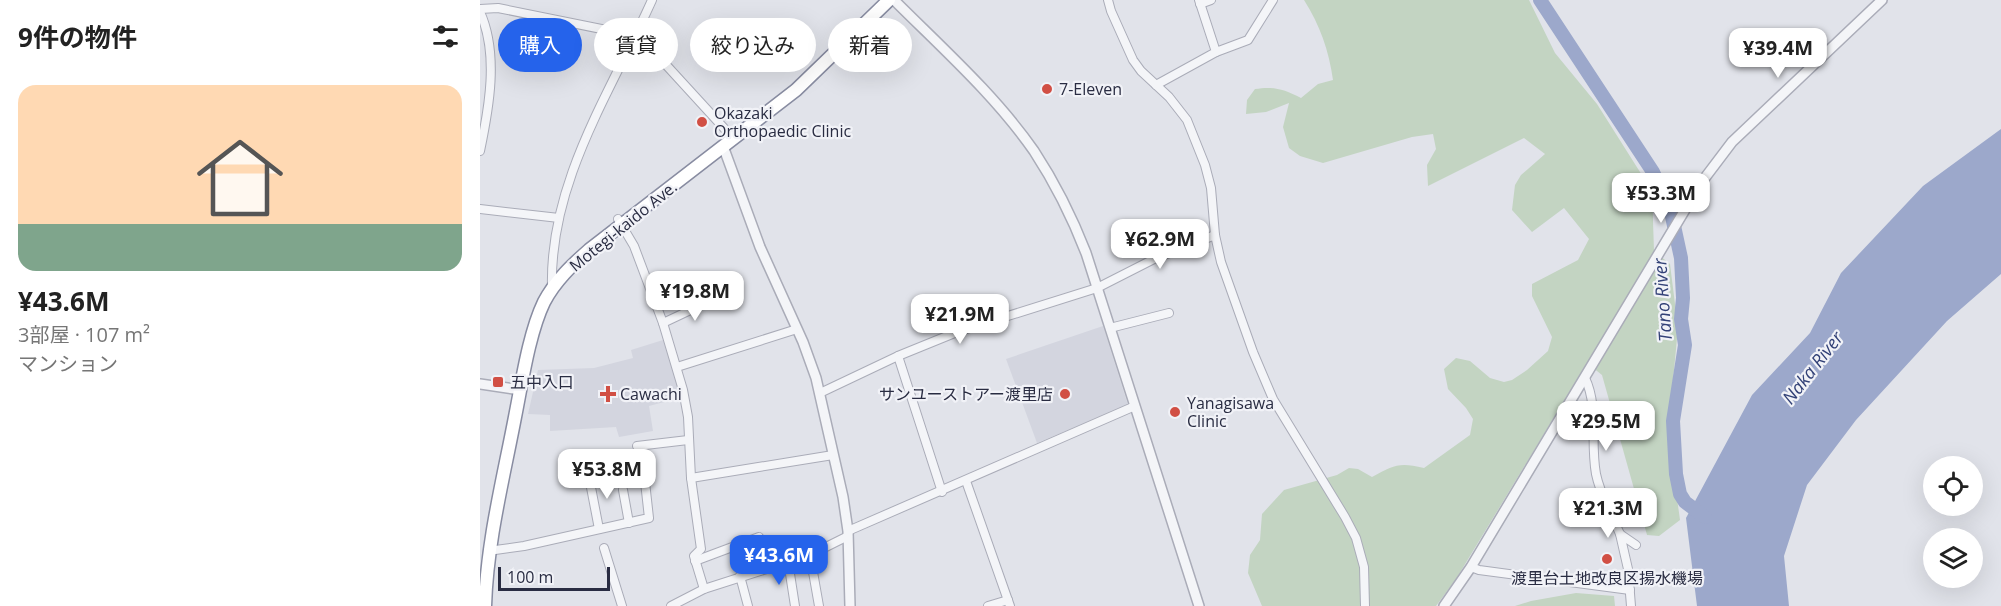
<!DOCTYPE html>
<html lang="ja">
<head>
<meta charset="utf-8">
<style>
  body { margin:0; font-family:"Open Sans","Noto Sans JP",sans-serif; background:#f2f2f2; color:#222; height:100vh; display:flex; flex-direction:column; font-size:22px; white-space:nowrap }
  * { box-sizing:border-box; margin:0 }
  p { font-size:20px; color:#767676 }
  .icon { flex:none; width:33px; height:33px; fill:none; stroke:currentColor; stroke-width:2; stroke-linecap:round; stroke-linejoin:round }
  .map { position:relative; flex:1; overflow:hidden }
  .details { display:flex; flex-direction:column; background:#fff; width:480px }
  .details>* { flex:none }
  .top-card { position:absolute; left:18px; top:18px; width:570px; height:54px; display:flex; gap:12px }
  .buttons { position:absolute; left:1443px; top:456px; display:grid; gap:12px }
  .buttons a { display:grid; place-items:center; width:60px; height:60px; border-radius:50%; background:#fff; box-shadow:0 6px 24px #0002; font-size:30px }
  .scale { position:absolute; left:18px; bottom:15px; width:112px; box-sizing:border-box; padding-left:6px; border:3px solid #292c42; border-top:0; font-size:16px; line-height:21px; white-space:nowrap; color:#292c42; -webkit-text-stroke:4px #f1f2f7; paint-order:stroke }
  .price { position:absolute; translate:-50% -51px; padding:0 14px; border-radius:12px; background:#fff; color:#222; font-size:20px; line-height:39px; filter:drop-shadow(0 2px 3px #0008) }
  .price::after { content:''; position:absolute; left:50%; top:36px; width:18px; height:14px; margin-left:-9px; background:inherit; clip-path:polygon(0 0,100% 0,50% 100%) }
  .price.active { background:#2563eb; color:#fff }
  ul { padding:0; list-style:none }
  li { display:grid; align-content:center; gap:12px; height:318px; padding:0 18px }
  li+li { border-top:2px solid #e0e0e0 }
  li span { display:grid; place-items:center; height:186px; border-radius:18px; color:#555 }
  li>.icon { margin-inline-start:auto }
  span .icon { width:108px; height:108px; fill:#fffc; stroke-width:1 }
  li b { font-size:26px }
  h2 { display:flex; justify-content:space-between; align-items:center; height:72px; padding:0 18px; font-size:26px }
  .chip { padding:0 21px; border-radius:27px; background:#fff; box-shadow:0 6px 24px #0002; font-size:21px; line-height:54px }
  .chip.active { background:#2563eb; color:#fff }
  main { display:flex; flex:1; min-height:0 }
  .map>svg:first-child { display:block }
  .built { fill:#d3d5df }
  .green { fill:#c3d4c2 }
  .water { fill:#9ca8cb }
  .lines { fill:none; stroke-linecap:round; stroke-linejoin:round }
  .river { stroke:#9ca8cb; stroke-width:14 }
  .minor-casing { stroke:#aaacb8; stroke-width:10 }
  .tertiary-casing { stroke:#aaacb8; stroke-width:12 }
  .trunk-casing { stroke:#888ca1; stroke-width:15 }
  .minor { stroke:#f4f5f8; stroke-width:8 }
  .tertiary { stroke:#f4f5f8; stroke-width:9 }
  .trunk { stroke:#fff; stroke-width:12 }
  .poi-dot { fill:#d14f44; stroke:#f1f2f7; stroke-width:2 }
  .labels { text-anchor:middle; stroke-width:4.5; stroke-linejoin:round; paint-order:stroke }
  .poi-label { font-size:16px; fill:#292c42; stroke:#f1f2f7; text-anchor:start }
  .street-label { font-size:16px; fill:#292c42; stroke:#f1f2f7 }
  .water-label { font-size:18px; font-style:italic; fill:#324177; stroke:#f1f2f7 }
</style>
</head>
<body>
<main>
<section class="details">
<h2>9件の物件<svg class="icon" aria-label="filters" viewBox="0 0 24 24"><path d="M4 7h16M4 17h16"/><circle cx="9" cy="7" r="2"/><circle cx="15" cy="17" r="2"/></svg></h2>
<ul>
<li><span style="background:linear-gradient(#ffd9b3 75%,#7fa58c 0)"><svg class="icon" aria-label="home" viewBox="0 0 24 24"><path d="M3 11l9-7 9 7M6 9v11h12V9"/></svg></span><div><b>¥43.6M</b><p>3部屋 · 107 m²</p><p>マンション</p></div></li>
</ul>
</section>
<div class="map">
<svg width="1521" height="606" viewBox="0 0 1521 606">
  <rect width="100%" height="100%" fill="#e1e3ea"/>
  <!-- built -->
  <g class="built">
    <polygon points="623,326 648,405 557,443 526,359"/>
    <polygon points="183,340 188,355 191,357 203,397 169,406 173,431 139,437 136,427 70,431 70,415 48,414 58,370 114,368 153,358 151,350"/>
  </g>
  <!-- green -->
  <g class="green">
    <path d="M824 0H1049L1075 53 1117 104 1172 191 1174 251 1190 264 1198 328 1188 433 1200 520 1179 536 1167 535 1122 375 1107 363 976 579 956 606H782L768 573 770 555 780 540 782 514 804 490 857 475 869 468 878 469 892 477C914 465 919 462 944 468L990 435 993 419 986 408 968 389 964 369 976 358 990 361 1010 378 1024 382 1032 380 1047 370 1068 351 1072 337 1052 296V284L1098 260 1109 239 1084 208 1052 232 1032 210 1035 185 1041 175 1065 154 1044 138 948 186 947 165 956 149 953 134 932 137 843 163 820 156 809 148 803 127 809 103 786 112 766 114 767 100 775 89C793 86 804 89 821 98L838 84 853 80C849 51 840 25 824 0Z"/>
    <polygon points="1096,593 1134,596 1135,606 1035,606 1051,601"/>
  </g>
  <!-- water -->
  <polygon class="water" points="1521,129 1521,274 1467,321 1376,420 1327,485 1304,556 1309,606 1217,606 1206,518 1272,395 1330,333 1361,273 1443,186"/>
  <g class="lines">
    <!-- river -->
    <polyline class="river" points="1060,0 1173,172 1191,212 1201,258 1203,298 1201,319 1205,345 1193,421 1196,474 1200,494 1205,502 1225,517"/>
    <defs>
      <g id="minor">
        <polyline points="628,0 631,11 653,60 661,71 689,97 707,120 725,165 731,188 735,235 741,262 773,352 793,399 865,517 876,538 884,567 885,606"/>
        <polyline points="720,4 731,0"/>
        <polyline points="0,9 18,8 156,36 177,55 253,138"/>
        <path d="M0 12C19 54 9 108 0 151"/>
        <polyline points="736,52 768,40 793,0"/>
        <polyline points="676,85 736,52 719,0"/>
        <polyline points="0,209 79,218"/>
        <polyline points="138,219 154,246 183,323 203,390 208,417 211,478 221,549 214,556 224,589"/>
        <path d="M72 288C69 182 131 92 172 0"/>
        <polyline points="183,323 236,298"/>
        <polyline points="630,328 689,313"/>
        <polyline points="418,356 462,492"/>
        <polyline points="197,367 317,329"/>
        <path d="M1105 378C1119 407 1110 442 1116 474 1120 494 1131 514 1140 534"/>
        <polyline points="340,393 418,356 477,332 617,288 674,259 735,235"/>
        <polyline points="157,446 208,440"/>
        <polyline points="109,477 119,529"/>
        <polyline points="211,478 353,455"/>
        <polyline points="486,481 530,606"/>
        <polyline points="143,490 149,523"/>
        <polyline points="368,531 655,406"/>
        <polyline points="124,548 142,606"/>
        <polyline points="8,551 44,546 169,518 163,464"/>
        <polyline points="330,555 339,606"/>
        <polyline points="215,561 279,537"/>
        <polyline points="308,561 315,606"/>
        <polyline points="991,567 999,570 1150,590"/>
        <polyline points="260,576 268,606"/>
        <polyline points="191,606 224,589 330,555 368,536"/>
        <polyline points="508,606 528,600"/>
        <polyline points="1151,606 1148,569 1140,534 1156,545"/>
      </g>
      <g id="tertiary">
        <path d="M414 0C462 48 515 95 554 151 575 183 592 217 606 253L719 606"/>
        <polyline points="243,146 280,247 323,342 336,378 363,497 368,531 370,606"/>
        <polyline points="0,384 41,390"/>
        <polyline points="964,606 991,567 1221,183 1252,142 1402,0"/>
      </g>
      <path id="trunk" d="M5 606C7 542 23 480 35 417 42 382 49 333 64 302 75 281 92 265 109 250L316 90 409 0"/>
    </defs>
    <!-- minor casing -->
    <use href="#minor" class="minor-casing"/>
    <!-- tertiary casing -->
    <use href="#tertiary" class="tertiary-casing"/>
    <!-- trunk casing -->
    <use href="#trunk" class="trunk-casing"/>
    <!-- minor -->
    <use href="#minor" class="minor"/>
    <!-- tertiary -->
    <use href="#tertiary" class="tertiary"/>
    <!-- trunk -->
    <use href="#trunk" class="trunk"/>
  </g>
  <!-- markers -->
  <g class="poi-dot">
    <circle cx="567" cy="89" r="6"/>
    <circle cx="222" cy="122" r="6"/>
    <rect x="12" y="376" width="12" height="12" rx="3"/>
    <path d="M125 385h6v6h6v6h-6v6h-6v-6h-6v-6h6z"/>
    <circle cx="585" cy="394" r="6"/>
    <circle cx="695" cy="412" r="6"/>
    <circle cx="1127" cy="559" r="6"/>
  </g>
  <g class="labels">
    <!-- poi labels -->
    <g class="poi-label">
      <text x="579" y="95">7-Eleven</text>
      <text x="234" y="119">Okazaki<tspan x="234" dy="18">Orthopaedic Clinic</tspan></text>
      <text x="30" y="388">五中入口</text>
      <text x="140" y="400">Cawachi</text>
      <text x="573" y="400" text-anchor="end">サンユーストアー渡里店</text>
      <text x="707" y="409">Yanagisawa<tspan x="707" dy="18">Clinic</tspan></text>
      <text x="1127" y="584" text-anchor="middle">渡里台土地改良区揚水機場</text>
    </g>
    <!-- street labels -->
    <g class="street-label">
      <text transform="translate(143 226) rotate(-39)" y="6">Motegi-kaido Ave.</text>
    </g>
    <!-- water labels -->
    <g class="water-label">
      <text transform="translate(1183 300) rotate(-94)" y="6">Tano River</text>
      <text transform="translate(1333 368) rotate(-52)" y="6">Naka River</text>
    </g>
  </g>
</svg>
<div class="buttons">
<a><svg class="icon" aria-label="locate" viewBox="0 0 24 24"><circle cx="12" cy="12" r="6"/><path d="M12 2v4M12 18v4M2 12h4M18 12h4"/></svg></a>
<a><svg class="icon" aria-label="layers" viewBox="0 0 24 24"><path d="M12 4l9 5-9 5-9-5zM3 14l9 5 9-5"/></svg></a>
</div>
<div class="scale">100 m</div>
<b class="price" style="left:1298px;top:79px">¥39.4M</b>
<b class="price" style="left:1181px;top:224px">¥53.3M</b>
<b class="price" style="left:680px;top:270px">¥62.9M</b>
<b class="price" style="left:215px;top:322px">¥19.8M</b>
<b class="price" style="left:480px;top:345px">¥21.9M</b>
<b class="price" style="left:1126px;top:452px">¥29.5M</b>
<b class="price" style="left:127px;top:500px">¥53.8M</b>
<b class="price" style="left:1128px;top:539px">¥21.3M</b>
<b class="price active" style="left:299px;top:586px">¥43.6M</b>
<div class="top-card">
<a class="chip active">購入</a>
<a class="chip">賃貸</a>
<a class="chip">絞り込み</a>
<a class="chip">新着</a>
</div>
</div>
</main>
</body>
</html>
